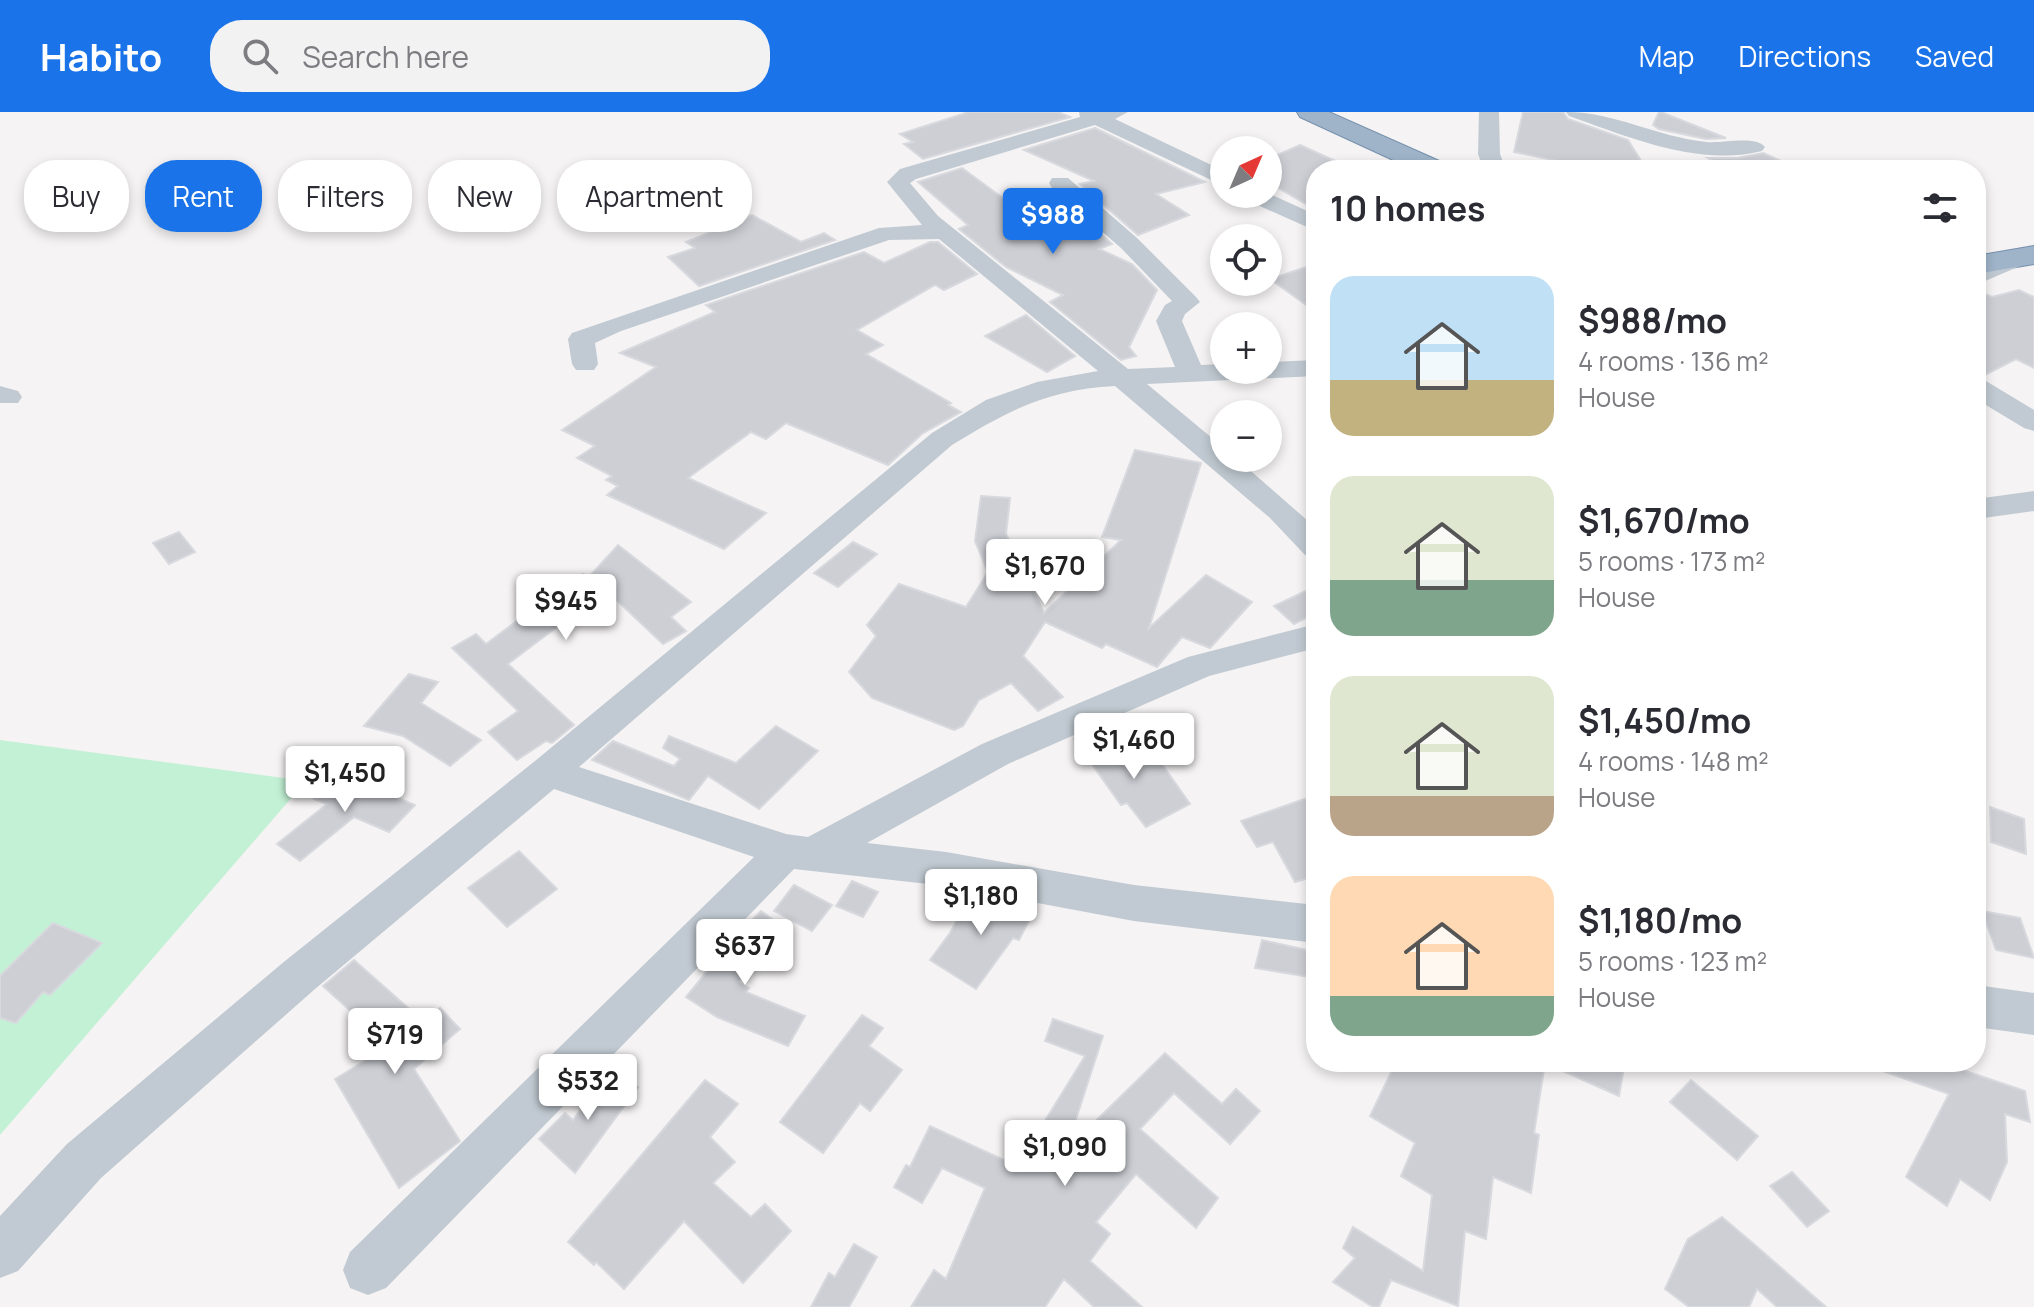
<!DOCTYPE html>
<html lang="en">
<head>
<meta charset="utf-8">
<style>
  body { margin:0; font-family:Manrope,sans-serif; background:#f2f2f3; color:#2b2b33; height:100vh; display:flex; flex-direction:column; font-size:30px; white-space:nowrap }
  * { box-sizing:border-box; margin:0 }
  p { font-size:26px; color:#7c7c81 }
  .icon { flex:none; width:44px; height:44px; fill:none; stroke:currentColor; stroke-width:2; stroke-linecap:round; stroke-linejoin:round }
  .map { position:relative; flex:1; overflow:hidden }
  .drawer { position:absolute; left:1306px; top:48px; width:680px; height:912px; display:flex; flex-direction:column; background:#fff; border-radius:32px; box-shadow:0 4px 12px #0003 }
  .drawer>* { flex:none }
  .top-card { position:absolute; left:24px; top:48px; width:760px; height:72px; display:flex; gap:16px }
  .needle { width:52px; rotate:44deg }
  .fabs { position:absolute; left:1210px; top:24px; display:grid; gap:16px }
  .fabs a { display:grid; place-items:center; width:72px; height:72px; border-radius:50%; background:#fff; box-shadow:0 4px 12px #0003; font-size:40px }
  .price { position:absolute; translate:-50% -68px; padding:0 18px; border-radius:8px; background:#fff; color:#222; font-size:26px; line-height:52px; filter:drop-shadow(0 2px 4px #0008) }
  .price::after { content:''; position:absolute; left:50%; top:48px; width:24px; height:18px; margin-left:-12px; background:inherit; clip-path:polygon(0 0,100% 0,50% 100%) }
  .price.selected { background:#1a73e8; color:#fff }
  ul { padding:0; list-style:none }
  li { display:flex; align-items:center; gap:24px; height:200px; padding:0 24px }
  li span { display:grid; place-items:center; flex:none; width:224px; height:160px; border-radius:24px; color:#555 }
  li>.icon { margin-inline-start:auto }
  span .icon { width:96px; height:96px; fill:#fffc; stroke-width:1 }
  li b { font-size:34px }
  h2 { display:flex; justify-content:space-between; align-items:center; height:96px; padding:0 24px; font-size:34px }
  .pill { padding:0 28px; border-radius:32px; background:#fff; box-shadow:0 4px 12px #0003; font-size:28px; line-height:72px }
  .pill.selected { background:#1a73e8; color:#fff }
  header { display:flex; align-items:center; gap:48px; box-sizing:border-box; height:112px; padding:0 40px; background:#1a73e8; color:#fff }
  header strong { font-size:38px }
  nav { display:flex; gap:44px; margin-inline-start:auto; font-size:28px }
  .search { width:560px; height:72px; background:#f2f2f3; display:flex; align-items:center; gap:20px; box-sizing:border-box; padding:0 28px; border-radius:32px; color:#7c7c81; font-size:30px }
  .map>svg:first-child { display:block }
  .green { fill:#c3f1d5 }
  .building { fill:#cdcfd5; stroke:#d7d9de; stroke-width:2 }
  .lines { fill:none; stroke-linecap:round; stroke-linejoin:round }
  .trunk-casing { stroke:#7690ad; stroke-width:2 }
  .minor { fill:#c1cad2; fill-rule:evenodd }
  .trunk { fill:#9fb4c9; fill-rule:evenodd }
</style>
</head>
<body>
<header>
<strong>Habito</strong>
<div class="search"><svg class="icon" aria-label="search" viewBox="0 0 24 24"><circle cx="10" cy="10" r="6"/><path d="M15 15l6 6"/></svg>Search here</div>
<nav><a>Map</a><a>Directions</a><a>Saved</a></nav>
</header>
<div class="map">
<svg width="2034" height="1195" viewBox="0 0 2034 1195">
  <rect width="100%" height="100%" fill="#f5f3f3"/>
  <!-- green -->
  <polygon class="green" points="0,628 306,669 0,1023"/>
  <!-- building -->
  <g class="building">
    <polygon points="969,0 1058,0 1070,5 923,47 904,32 913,30 900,22"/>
    <polygon points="1523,0 1563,0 1568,7 1628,28 1645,55 1618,55 1617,58 1601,58 1514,40"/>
    <polygon points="1659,0 1661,0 1726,26 1706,27 1659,17 1653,13"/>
    <polygon points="1095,16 1205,70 1156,82 1189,103 1138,123 1080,72 1094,69 1024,38"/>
    <polygon points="1300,33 1342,52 1329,58 1316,58 1316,98 1268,70 1268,47"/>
    <polygon points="1763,41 1801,58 1729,58 1708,46 1738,46"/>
    <polygon points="962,56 1007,89 1051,79 1112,132 1099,137 1132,152 1157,178 1129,235 1136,244 1121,248 1050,190 1063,183 1006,155 959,117 968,113 918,70"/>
    <polygon points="752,103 801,130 824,121 835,128 699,174 668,145 695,136 686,130"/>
    <polygon points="930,130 938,130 977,162 944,178 935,173 857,218 883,233 866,242 951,291 948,293 961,300 923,321 888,353 786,311 766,327 751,320 688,366 766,401 724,437 607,383 618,374 606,368 612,364 577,346 595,334 562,318 656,255 620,241 715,200 706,193 864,140 884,151"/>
    <polygon points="1316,152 1316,200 1270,167"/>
    <polygon points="1976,178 1992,185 2019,178 2034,185 2034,256 2016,247 1981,265 1976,264"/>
    <polygon points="1026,203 1075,244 1047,260 985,224"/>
    <polygon points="1135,338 1201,351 1149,516 1206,463 1252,490 1210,536 1182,525 1157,555 1106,532 1102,536 1045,510 1023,544 1063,585 1038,599 1011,571 979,588 963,614 954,618 872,586 849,560 876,524 867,513 899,472 966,495 988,460 975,429 981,384 1010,386 1006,422 1044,501 1121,428 1102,425"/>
    <polygon points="179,420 195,440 169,452 153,431"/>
    <polygon points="853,430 877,442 838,475 814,461"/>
    <polygon points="618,433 691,490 671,505 686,519 663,532 611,483 589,496 586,493 508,552 574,613 552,631 546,629 517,648 488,620 518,599 452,536 476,522 486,532 558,478 556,477 583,462 588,466"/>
    <polygon points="1316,474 1316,501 1294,512 1274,494"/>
    <polygon points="409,562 438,570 421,591 481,628 450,654 403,624 364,614"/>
    <polygon points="776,614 818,639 759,697 708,664 689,688 592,648 613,629 674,654 680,647 663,636 669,624 736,651"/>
    <polygon points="1097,616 1129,661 1159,648 1190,692 1146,715 1127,691 1121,693 1074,627"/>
    <polygon points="340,661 415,693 389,720 354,705 300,749 277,732 327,692 314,687"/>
    <polygon points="1316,683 1316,764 1295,770 1273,730 1257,735 1241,709"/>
    <polygon points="1990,695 2024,707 2026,742 1991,730"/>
    <polygon points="519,739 557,777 507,815 468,776"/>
    <polygon points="852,769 878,780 863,805 836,794"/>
    <polygon points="794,773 832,793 812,819 774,799"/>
    <polygon points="971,782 1011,789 1034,799 1019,828 1013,826 976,877 930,848 950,821"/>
    <polygon points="761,799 781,814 739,870 749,876 746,880 805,904 788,934 717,905 686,885 735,825"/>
    <polygon points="1982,799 2020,806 2034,846 1996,838"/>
    <polygon points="53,811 102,831 50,883 43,880 16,911 0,906 0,864"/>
    <polygon points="1262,828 1316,840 1316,866 1255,856"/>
    <polygon points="354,848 424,910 440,896 460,917 414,957 460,1029 399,1076 335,967 389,934 323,874"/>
    <polygon points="862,903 883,916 869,934 902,958 870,999 860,991 823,1041 780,1010"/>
    <polygon points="1053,907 1103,924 1066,1038 1165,941 1222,992 1236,977 1260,999 1230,1032 1174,981 1140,1017 1218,1086 1196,1116 1136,1062 1096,1110 1110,1122 1090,1149 1142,1195 1094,1195 1064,1167 1045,1195 911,1195 934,1158 946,1167 985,1076 942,1056 922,1091 894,1075 906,1053 910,1055 930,1014 1017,1054 1085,944 1045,929"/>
    <polygon points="1396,950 1625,950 1619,984 1545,951 1534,1021 1539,1023 1531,1081 1493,1065 1486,1127 1465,1119 1458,1194 1391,1168 1379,1195 1373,1195 1333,1170 1355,1146 1343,1136 1353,1115 1423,1159 1432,1083 1401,1064 1415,1031 1370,1004"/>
    <polygon points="1868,950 1939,950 2025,979 2030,1010 2005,1002 2007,1050 1990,1088 1960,1067 1947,1094 1906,1065 1949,982 1868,954"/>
    <polygon points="608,960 638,975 575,1061 539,1027 565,1001 573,1008"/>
    <polygon points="705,968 738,992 710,1025 735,1050 713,1071 751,1105 765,1092 791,1119 743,1171 684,1109 624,1177 596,1150 594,1153 568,1130"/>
    <polygon points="1691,968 1758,1024 1737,1048 1670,990"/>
    <polygon points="1792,1060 1829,1099 1807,1115 1770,1074"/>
    <polygon points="1722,1105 1755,1133 1826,1195 1777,1195 1757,1177 1749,1195 1689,1195 1665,1177 1688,1127"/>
    <polygon points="854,1132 877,1145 849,1195 811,1195 829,1161 835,1165"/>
  </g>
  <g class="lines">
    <defs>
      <g id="trunk">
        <polygon points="1297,0 1329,0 1446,52 1450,58 1415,58 1300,5"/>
        <polygon points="2034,134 2034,152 1976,162 1976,144"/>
      </g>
    </defs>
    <!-- trunk casing -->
    <use href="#trunk" class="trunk-casing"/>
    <!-- minor -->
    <g class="minor">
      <path d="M1079 0H1128L1115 7 1224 59V74L1095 13 916 67 910 71 938 104 1128 257 1175 255 1156 209 1165 193 1172 189 1121 136 1052 76 1049 71 1052 66H1068L1137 126 1196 185 1200 190 1185 202 1182 209 1201 253 1224 252V258H1268V250L1316 248V264L1147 272 1224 336V346H1236L1316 416V446L1305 443 1270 406 1115 274C1049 277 1007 299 952 333L579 655 786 722 808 725 982 632 1188 545 1316 512V536L1209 564 1008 652 867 731 946 740 1134 773 1316 793V831L1134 809 946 774 794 757 386 1176 368 1183 350 1176 343 1158 350 1140 754 745 554 677 315 877 101 1066 18 1159 0 1166V1104L67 1032 285 849 535 649 932 321 986 288 1037 270 1098 259 939 127 889 128 621 219 595 231 598 252 594 258H576L572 252 568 227 572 221 879 116 922 113 887 70 900 57 1080 5Z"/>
      <polygon points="1479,0 1499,0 1500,42 1506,58 1484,58 1478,42"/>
      <path d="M1566 0C1615 0 1657 25 1706 30 1722 32 1755 23 1765 35L1762 39C1698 55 1629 25 1569 4Z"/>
      <polygon points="1268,81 1316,103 1316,119 1244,87 1241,82"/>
      <polygon points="2019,139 2027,141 2031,146 2027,151 1976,173 1976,157"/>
      <polygon points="1976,267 1986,269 2034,298 2034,319 2024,316 1976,287"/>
      <polygon points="0,274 18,279 22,285 18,291 0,291"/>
      <polygon points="2034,379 2034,399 1976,407 1976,387"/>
      <polygon points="1976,873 2034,881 2034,923 1976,915"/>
    </g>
    <!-- trunk -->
    <use href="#trunk" class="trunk"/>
  </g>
</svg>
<div class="fabs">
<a><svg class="needle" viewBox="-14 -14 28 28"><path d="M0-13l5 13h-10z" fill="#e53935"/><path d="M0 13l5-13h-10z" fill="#7c7c81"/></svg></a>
<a><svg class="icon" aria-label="locate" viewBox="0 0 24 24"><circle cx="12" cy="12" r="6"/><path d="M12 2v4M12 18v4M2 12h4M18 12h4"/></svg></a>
<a>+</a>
<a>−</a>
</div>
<b class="price selected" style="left:1053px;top:144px">$988</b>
<b class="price" style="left:1045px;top:495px">$1,670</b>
<b class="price" style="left:566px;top:530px">$945</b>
<b class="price" style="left:1134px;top:669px">$1,460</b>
<b class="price" style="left:345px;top:702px">$1,450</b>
<b class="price" style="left:981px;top:825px">$1,180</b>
<b class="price" style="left:745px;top:875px">$637</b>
<b class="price" style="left:395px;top:964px">$719</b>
<b class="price" style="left:588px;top:1010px">$532</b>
<b class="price" style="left:1065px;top:1076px">$1,090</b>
<div class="top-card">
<a class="pill">Buy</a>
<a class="pill selected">Rent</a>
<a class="pill">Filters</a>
<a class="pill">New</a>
<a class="pill">Apartment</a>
</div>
<section class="drawer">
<h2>10 homes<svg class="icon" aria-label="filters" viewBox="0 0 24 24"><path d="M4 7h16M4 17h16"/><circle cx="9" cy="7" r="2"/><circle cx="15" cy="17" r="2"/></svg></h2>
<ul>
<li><span style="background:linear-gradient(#bfe0f5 65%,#c2b280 0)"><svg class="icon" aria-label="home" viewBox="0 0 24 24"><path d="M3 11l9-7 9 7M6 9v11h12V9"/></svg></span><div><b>$988/mo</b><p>4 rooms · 136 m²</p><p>House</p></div></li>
<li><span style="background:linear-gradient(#dfe7d0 65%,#7fa58c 0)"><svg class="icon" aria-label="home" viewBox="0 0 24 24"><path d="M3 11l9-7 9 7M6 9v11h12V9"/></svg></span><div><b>$1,670/mo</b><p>5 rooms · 173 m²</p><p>House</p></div></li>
<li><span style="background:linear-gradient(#dfe7d0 75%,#b9a48a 0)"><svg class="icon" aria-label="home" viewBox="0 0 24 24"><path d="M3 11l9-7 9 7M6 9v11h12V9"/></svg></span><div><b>$1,450/mo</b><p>4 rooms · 148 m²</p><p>House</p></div></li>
<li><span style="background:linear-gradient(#ffd9b3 75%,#7fa58c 0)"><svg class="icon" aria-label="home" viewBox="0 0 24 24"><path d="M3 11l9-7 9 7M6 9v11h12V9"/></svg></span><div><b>$1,180/mo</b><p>5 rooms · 123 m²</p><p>House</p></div></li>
</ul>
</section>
</div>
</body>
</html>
